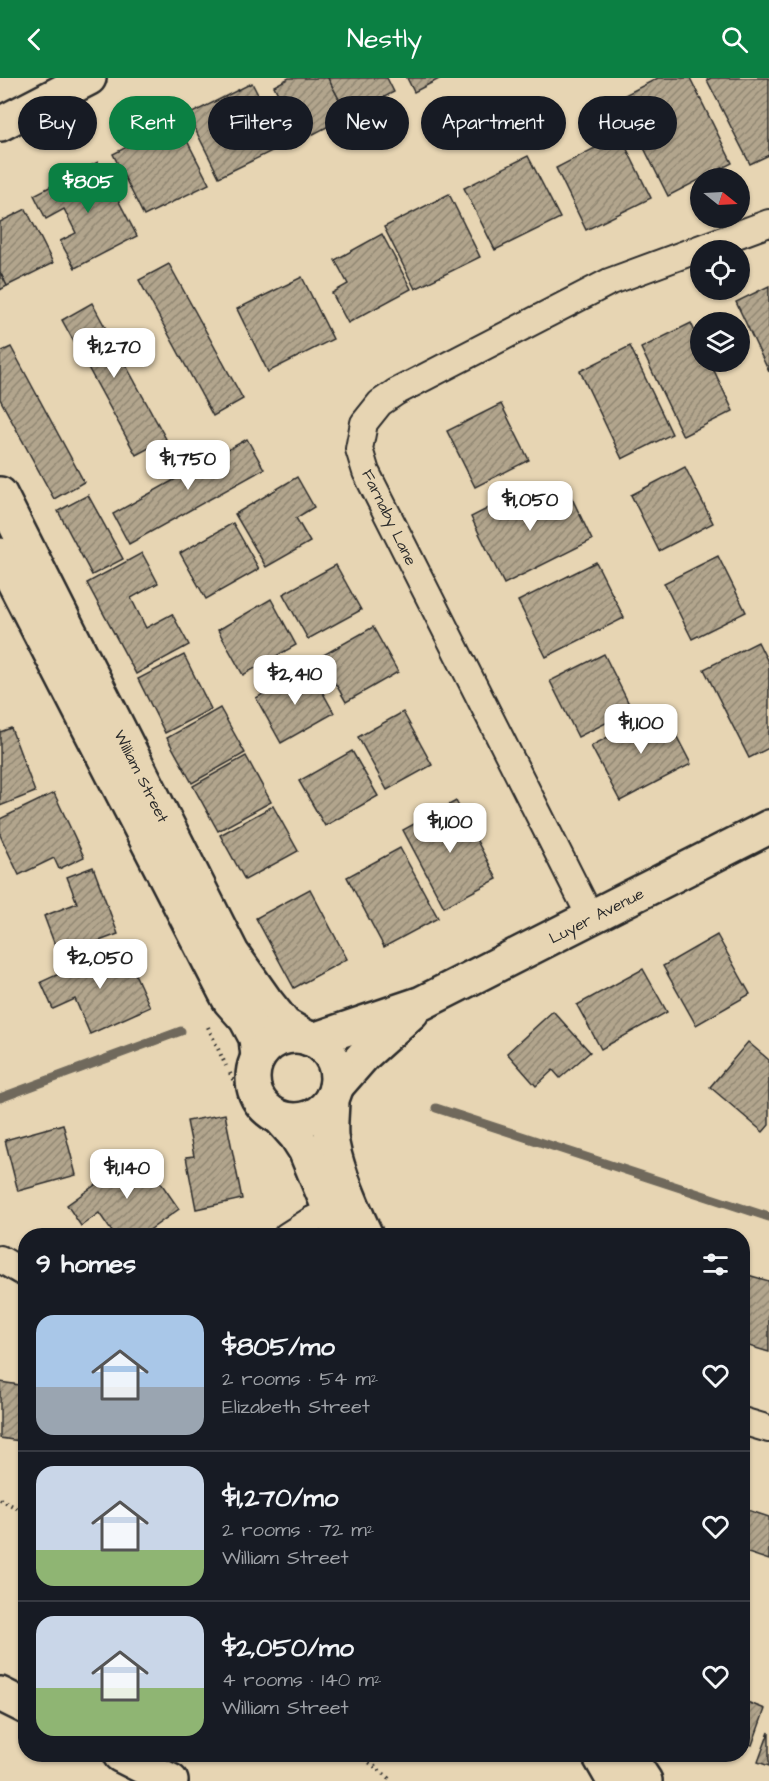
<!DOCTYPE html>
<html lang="en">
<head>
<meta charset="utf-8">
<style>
  body { margin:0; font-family:"Architects Daughter",sans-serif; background:#242831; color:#f1f3f6; height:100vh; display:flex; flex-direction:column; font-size:22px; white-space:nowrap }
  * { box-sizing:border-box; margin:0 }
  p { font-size:20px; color:#9ea1a6 }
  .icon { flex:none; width:33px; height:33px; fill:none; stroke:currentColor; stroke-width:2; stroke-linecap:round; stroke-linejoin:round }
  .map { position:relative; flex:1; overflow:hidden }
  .drawer { position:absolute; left:18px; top:1150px; width:732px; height:534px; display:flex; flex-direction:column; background:#171b24; border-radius:24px; box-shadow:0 2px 4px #0004 }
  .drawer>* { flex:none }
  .banner { position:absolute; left:18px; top:18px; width:734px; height:54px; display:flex; gap:12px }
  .needle { width:39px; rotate:108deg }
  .buttons { position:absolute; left:690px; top:90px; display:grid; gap:12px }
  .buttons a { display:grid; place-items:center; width:60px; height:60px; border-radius:50%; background:#171b24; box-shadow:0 2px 4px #0004; font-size:30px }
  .price { position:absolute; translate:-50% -51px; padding:0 14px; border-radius:12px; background:#fff; color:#222; font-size:20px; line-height:39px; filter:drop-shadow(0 2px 3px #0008) }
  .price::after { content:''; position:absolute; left:50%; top:36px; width:18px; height:14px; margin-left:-9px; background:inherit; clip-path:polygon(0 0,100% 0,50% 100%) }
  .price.active { background:#0b8043; color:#fff }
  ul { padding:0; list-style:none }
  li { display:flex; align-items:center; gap:18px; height:150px; padding:0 18px }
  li+li { border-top:2px solid #363941 }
  li span { display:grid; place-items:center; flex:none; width:168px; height:120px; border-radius:18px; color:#555 }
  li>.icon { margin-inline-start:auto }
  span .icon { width:72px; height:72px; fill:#fffc; stroke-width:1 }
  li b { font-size:26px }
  h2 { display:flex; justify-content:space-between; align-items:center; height:72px; padding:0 18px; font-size:26px }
  .chip { padding:0 21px; border-radius:27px; background:#171b24; box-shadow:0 2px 4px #0004; font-size:21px; line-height:54px }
  .chip.active { background:#0b8043; color:#fff }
  header { display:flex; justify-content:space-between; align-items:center; height:78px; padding:0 18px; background:#0b8043; color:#fff; font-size:27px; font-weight:600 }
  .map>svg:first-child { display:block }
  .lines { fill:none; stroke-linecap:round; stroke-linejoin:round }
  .stream { stroke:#6f695c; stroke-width:9 }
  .building { fill:url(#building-hatch); stroke:#2b2b2b; stroke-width:1.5 }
  .street-casing { stroke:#2b2b2b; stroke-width:30 }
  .secondary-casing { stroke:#2b2b2b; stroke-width:38 }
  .primary-casing { stroke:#2b2b2b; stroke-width:38 }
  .highway-casing { stroke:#2b2b2b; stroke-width:38 }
  .path { stroke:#2b2b2b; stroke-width:4; stroke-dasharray:1.5 4.5; stroke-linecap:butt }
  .street { stroke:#e7d5b3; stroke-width:26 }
  .secondary { stroke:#e7d5b3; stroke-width:33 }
  .primary { stroke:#e7d5b3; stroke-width:33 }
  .highway { stroke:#e7d5b3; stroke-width:33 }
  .labels { text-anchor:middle; stroke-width:4.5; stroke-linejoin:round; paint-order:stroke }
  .street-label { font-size:16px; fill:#2b2b2b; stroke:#e7d5b3 }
</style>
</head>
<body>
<header><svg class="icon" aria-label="back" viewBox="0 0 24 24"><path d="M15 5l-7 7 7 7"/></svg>Nestly<svg class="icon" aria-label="search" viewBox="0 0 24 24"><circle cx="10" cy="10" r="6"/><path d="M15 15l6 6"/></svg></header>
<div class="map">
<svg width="769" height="1703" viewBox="0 0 769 1703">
  <defs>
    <pattern id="building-hatch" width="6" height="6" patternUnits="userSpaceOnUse" patternTransform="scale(1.5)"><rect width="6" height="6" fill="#b2a58d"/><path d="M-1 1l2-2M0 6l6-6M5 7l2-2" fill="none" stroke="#918773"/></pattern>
  </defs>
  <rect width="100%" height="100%" fill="#e7d5b3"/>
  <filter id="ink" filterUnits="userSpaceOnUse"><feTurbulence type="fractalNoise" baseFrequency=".0167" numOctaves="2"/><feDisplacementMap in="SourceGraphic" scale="12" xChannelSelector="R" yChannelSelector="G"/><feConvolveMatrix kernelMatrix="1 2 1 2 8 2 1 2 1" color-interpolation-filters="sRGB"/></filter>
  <g filter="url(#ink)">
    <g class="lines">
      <!-- stream -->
      <g class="stream">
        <polyline points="0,1020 181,953"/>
        <polyline points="436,1030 769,1139"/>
      </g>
    </g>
    <!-- building -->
    <g class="building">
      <polygon points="289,0 328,0 348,38 302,62 274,8"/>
      <polygon points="328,0 387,0 394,14 348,38"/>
      <polygon points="407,0 441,0 414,14"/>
      <polygon points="658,0 690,0 732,85 668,118 619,20"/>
      <polygon points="711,0 769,0 769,77 750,86 707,2"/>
      <polygon points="252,5 284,67 219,99 188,37"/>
      <polygon points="177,43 209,106 144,138 113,76"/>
      <polygon points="620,57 651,120 586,152 556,90"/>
      <polygon points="528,78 560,140 495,172 464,110"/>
      <polygon points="98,84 137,158 75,190 60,163 76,155 64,131 46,141 34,117"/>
      <polygon points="449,116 480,179 415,211 384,149"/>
      <polygon points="26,131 53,185 7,208 0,194 0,144"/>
      <polygon points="382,156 411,211 348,245 332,215 348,206 335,182"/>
      <polygon points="169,186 243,321 213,338 139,202"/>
      <polygon points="0,194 7,208 0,212"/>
      <polygon points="302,199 333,261 268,294 237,231"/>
      <polygon points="769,208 769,294 736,224"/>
      <polygon points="92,225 166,361 136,377 62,242"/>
      <polygon points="691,245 700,265 700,284 710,284 733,333 683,358 641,270"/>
      <polygon points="630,268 672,356 622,381 580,293"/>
      <polygon points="11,269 84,404 54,421 0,321 0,274"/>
      <polygon points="501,326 529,382 475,409 447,353"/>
      <polygon points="247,361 264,391 129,466 113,436"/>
      <polygon points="685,389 713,445 659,473 631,417"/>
      <polygon points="297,399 314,429 296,440 310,464 266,489 235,436"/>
      <polygon points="567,410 592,462 504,506 471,439 526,411 534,426"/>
      <polygon points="88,417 123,481 92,497 58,433"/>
      <polygon points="233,445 259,491 206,521 180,475"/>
      <polygon points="142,475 158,505 131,520 146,550 172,536 189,567 136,596 87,505"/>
      <polygon points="718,478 746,534 692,561 664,505"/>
      <polygon points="596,484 624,540 546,579 518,523"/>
      <polygon points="336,487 361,532 308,561 283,516"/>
      <polygon points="271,521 296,567 243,597 218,552"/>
      <polygon points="373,549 398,594 346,624 320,579"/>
      <polygon points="758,564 769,586 769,670 749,680 704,591"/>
      <polygon points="604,576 632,632 578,659 550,603"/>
      <polygon points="184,577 211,631 165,655 138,601"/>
      <polygon points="309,590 334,635 281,665 256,620"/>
      <polygon points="220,630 245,675 192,705 167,660"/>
      <polygon points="662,630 691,686 620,723 591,668"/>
      <polygon points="403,634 432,687 387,712 358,659"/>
      <polygon points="11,650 35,714 0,728 0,654"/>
      <polygon points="352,673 378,718 325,748 299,703"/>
      <polygon points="246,678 271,724 218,753 193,708"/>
      <polygon points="54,715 84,779 59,791 54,780 19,797 0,757 0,741"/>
      <polygon points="456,723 497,801 444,829 403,752"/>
      <polygon points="273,728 298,773 245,802 220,757"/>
      <polygon points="400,770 438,840 384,869 347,799"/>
      <polygon points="93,789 118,856 59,878 44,838 77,825 67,799"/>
      <polygon points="310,811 347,881 294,910 256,840"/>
      <polygon points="717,857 750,916 696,947 663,888"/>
      <polygon points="122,867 150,929 90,956 75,921 53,931 41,904"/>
      <polygon points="643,891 667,934 601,971 577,927"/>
      <polygon points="553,933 590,974 560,1000 553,992 536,1008 507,975"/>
      <polygon points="748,964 769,982 769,1047 763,1054 710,1009"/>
      <polygon points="225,1036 242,1121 196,1131 186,1079 194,1078 187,1043"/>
      <polygon points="63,1046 76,1097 18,1113 5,1062"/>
      <polygon points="140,1075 179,1131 141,1158 115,1158 99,1135 81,1148 67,1127"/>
      <polygon points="748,1197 769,1203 769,1274 742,1266 742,1216"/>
      <polygon points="0,1304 26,1308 26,1364 0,1360"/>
      <polygon points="742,1430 769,1439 769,1482 742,1473"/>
      <polygon points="742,1622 765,1631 752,1667 742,1663"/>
      <polygon points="769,1654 769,1688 758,1684"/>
    </g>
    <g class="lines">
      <defs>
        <g id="street">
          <polyline points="591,840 366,394 359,371 364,345 380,325 396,314 609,204 769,145"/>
          <polyline points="287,1158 312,1142 347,1126"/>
          <polyline points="0,1181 26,1196"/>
          <polyline points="742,1343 769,1351"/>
        </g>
        <g id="secondary">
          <polyline points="0,46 89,0"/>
          <polyline points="313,962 422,925 769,749"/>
          <polyline points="336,1009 364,977 412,934"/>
        </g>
        <g id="primary">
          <polyline points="0,416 232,875 265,922 285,947 309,961"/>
          <polyline points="0,477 225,914 230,923 246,941 256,960 258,979"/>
          <circle cx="295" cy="1000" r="42"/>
          <path d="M332 1020C332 1033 330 1046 331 1058 334 1088 353 1130 366 1158"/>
          <polyline points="279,1039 296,1058 305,1072 339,1154"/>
          <polyline points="599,1677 614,1703"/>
          <polyline points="628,1677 645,1703"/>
        </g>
        <g id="highway">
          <polyline points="0,1616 26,1629"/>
          <polyline points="120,1677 171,1703"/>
        </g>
      </defs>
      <!-- street casing -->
      <use href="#street" class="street-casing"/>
      <!-- secondary casing -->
      <use href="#secondary" class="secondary-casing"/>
      <!-- primary casing -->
      <use href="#primary" class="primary-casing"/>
      <!-- highway casing -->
      <use href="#highway" class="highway-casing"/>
      <!-- path -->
      <g class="path">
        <polyline points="208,949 226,988"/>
        <polyline points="230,995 248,1034"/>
        <polyline points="0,1421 26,1435"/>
        <polyline points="360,1677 393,1703"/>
      </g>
      <!-- street -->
      <use href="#street" class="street"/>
      <!-- secondary -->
      <use href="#secondary" class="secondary"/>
      <!-- primary -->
      <use href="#primary" class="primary"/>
      <!-- highway -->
      <use href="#highway" class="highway"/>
    </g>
  </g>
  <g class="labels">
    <!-- street labels -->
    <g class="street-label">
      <text transform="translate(390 439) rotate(64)" y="6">Farnaby Lane</text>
      <text transform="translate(142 698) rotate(63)" y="6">William Street</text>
      <text transform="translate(596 837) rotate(-27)" y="6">Luyer Avenue</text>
    </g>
  </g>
</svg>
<div class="buttons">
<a><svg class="needle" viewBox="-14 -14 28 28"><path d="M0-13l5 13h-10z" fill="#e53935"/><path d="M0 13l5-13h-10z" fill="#9ea1a6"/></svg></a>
<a><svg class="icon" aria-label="locate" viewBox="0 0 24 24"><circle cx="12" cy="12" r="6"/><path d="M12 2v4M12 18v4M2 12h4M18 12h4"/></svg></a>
<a><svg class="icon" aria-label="layers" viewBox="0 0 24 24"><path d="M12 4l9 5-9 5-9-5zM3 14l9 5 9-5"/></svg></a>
</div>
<b class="price active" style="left:88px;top:136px">$805</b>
<b class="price" style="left:114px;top:301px">$1,270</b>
<b class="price" style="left:188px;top:413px">$1,750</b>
<b class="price" style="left:530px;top:454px">$1,050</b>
<b class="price" style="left:295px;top:628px">$2,410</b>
<b class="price" style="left:641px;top:677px">$1,100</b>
<b class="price" style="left:450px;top:776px">$1,100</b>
<b class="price" style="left:100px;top:912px">$2,050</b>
<b class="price" style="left:127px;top:1122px">$1,140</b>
<div class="banner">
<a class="chip">Buy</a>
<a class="chip active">Rent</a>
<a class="chip">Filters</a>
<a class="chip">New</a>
<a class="chip">Apartment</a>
<a class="chip">House</a>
</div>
<section class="drawer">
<h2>9 homes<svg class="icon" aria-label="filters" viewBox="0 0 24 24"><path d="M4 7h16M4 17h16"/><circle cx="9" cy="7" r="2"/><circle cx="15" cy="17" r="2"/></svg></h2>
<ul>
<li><span style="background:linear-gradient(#a9c7e8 60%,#9aa5b1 0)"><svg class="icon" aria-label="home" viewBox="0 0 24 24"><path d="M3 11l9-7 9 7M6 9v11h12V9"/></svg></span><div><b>$805/mo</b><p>2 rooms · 54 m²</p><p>Elizabeth Street</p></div><svg class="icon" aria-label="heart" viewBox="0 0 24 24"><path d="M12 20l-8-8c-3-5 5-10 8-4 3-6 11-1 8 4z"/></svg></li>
<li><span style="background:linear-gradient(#c9d6e8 70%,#8fb573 0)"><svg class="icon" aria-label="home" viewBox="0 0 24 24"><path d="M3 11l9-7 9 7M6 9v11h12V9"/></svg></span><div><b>$1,270/mo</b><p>2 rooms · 72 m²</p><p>William Street</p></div><svg class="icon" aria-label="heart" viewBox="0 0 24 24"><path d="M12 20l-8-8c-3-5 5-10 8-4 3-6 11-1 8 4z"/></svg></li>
<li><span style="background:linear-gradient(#c9d6e8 60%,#8fb573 0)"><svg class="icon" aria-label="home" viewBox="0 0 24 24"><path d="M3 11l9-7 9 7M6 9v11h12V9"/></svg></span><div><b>$2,050/mo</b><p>4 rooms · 140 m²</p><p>William Street</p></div><svg class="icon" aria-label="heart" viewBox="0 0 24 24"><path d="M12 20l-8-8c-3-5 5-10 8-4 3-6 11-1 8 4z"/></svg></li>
</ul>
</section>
</div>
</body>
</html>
